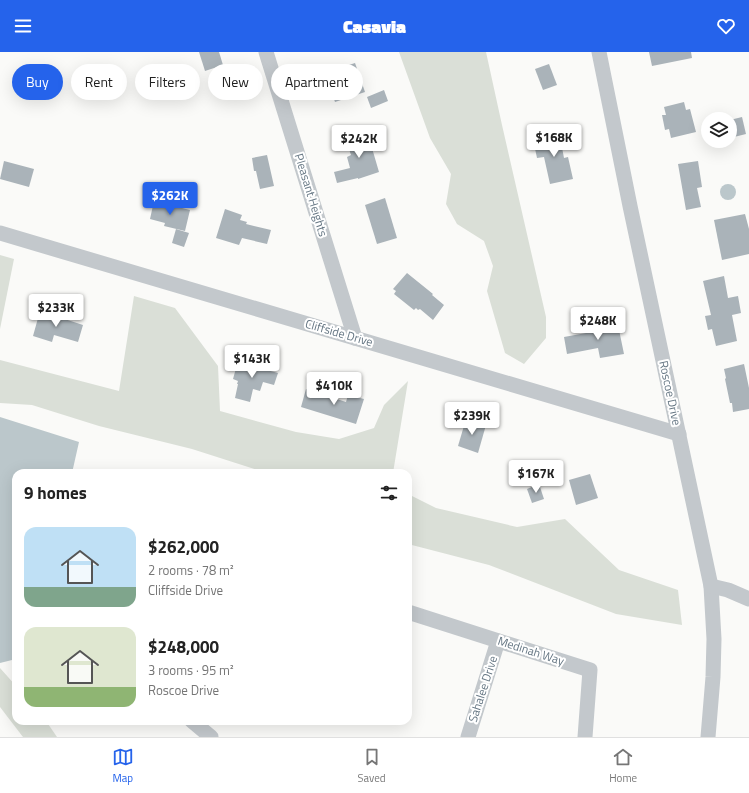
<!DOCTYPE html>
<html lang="en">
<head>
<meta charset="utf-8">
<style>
  body { margin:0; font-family:"Titillium Web",sans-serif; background:#f2f2f2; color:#222; height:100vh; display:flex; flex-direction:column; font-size:15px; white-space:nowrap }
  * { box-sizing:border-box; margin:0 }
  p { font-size:13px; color:#767676 }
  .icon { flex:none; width:22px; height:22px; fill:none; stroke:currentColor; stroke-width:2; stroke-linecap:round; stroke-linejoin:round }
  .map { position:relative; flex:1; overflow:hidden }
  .sheet { position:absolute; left:12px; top:417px; width:400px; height:256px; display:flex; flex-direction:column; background:#fff; border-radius:12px; box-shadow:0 4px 16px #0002 }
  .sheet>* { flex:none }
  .hud { position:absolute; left:12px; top:12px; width:400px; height:36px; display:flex; gap:8px }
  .fabs { position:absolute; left:701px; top:60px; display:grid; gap:8px }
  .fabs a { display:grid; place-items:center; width:36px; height:36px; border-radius:50%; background:#fff; box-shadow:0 4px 16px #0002; font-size:20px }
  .price { position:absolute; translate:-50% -34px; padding:0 9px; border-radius:4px; background:#fff; color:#222; font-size:13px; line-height:26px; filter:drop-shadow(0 1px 2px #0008) }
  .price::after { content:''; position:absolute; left:50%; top:24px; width:12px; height:9px; margin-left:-6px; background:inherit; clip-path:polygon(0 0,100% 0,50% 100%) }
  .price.on { background:#2563eb; color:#fff }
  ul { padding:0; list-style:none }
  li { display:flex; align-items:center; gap:12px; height:100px; padding:0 12px }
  li span { display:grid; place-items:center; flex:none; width:112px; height:80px; border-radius:12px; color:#555 }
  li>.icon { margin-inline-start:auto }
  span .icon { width:48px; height:48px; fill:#fffc; stroke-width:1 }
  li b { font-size:17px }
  h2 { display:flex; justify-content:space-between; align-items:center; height:48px; padding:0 12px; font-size:17px }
  .pill { padding:0 14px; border-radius:18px; background:#fff; box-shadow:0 4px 16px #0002; font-size:14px; line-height:36px }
  .pill.on { background:#2563eb; color:#fff }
  header { display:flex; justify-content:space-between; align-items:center; height:52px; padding:0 12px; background:#2563eb; color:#fff; font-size:18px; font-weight:800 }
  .tabs { display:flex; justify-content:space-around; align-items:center; height:56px; border-top:1px solid #e0e0e0; background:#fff; font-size:11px; color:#767676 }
  .tabs a { display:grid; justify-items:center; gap:2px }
  .tabs .on { color:#2563eb }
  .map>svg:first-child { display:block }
  .green { fill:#dadfd7 }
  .water { fill:#bbc7cb }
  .building { fill:#aab3b9 }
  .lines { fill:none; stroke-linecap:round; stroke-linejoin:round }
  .minor { stroke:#c3c8cc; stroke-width:15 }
  .labels { text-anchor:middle; stroke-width:4; stroke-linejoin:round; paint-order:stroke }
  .street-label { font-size:12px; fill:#657683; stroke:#fff }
</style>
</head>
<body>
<header><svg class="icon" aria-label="menu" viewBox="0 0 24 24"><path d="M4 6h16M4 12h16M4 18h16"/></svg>Casavia<svg class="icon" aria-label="heart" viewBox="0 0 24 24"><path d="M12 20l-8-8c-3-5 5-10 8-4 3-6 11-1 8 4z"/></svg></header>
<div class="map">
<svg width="749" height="685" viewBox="0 0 749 685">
  <rect width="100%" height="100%" fill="#fafaf8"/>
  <!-- green -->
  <g class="green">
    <polygon points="399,0 486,0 502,73 546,265 546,286 524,312 505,301 487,239 493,214 484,189 457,172 446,152 451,122 430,86"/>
    <polygon points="0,203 14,207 0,277"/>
    <polygon points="134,244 175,256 218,314 220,359 296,380 339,387 374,376 384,353 408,329 393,421 267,421 192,397 99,374 32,353 0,351 0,308 119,339"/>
    <polygon points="408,442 436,456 517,475 565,467 619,518 678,538 682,573 616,562 489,513 408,492"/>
    <polygon points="0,616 16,634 16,669 46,669 57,685 23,685 0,655"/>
  </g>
  <!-- water -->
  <g class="water">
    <circle cx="728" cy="140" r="8"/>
    <polygon points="0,365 79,390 72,421 16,421 16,607 0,611"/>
  </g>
  <!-- building -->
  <g class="building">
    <polygon points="199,0 219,0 223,13 205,19"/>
    <polygon points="649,0 691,0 692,6 652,14"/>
    <polygon points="355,11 365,40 335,50 325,21"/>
    <polygon points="549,12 557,33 543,38 535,17"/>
    <polygon points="384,38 388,49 371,56 367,45"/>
    <polygon points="684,50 686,58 690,57 696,80 671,86 669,77 665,78 662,63 666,63 664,55"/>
    <polygon points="742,65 746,82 730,86 730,68"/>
    <polygon points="367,79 379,120 358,127 358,126 337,131 334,120 350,116 347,105 351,103 345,85"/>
    <polygon points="559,80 564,106 568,105 573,127 550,132 544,105 537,106 534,92 541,90 540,85"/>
    <polygon points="267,103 274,134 260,137 256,119 254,119 252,106"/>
    <polygon points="4,109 34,117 29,135 0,127"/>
    <polygon points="698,109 702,135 697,136 701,155 686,158 678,112"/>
    <polygon points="385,146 397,186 377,192 365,153"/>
    <polygon points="154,149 190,158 185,179 164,174 165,171 150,167"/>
    <polygon points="225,157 242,163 240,168 247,170 246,172 271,178 267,192 242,186 239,193 216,186"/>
    <polygon points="745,162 749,177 749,202 722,208 714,168"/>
    <polygon points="176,177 189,181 184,195 172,191"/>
    <polygon points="407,221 433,242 432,243 444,253 433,268 420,257 418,258 416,256 414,258 394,242 396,239 393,237"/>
    <polygon points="724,224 728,246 738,244 741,261 732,263 737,289 716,294 712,277 708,278 705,264 711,263 703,229"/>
    <polygon points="40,259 83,273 78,290 54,283 52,290 33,284"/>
    <polygon points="617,268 624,302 600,306 598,296 567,302 564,285 597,279 596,273"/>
    <polygon points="248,307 260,311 259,316 278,321 274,333 263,330 260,339 253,337 250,350 235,346 238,332 237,332 238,329 233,327 238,309 247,312"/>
    <polygon points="744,312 749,336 749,357 733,360 732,351 730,351 725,327 726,326 724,317"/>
    <polygon points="306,337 346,350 348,343 364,347 356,372 301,355"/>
    <polygon points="466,367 486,373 478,401 458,394"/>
    <polygon points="590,422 598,446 576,453 569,428"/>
    <polygon points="539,432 544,447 532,451 527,437"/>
  </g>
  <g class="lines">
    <!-- minor -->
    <g class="minor">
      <polyline points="266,0 355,286"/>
      <polyline points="599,0 630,154 711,534 714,587 713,625 708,685"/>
      <polyline points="0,181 679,382"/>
      <polyline points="711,534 728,538 749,547"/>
      <polyline points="408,560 590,618 585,685"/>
      <polyline points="192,669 211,685"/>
      <polyline points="468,685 498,589"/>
    </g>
  </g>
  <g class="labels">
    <!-- street labels -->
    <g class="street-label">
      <text transform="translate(311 143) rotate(73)" y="4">Pleasant Heights</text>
      <text transform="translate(339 281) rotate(16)" y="4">Cliffside Drive</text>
      <text transform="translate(670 341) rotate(78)" y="4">Roscoe Drive</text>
      <text transform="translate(531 599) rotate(18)" y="4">Medinah Way</text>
      <text transform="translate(483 637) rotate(-72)" y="4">Sahalee Drive</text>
    </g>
  </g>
</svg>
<div class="fabs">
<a><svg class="icon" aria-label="layers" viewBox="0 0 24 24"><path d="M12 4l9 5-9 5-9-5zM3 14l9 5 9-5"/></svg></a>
</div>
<b class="price" style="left:554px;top:106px">$168K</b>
<b class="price" style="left:359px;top:107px">$242K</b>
<b class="price on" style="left:170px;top:164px">$262K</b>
<b class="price" style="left:56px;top:276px">$233K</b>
<b class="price" style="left:598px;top:289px">$248K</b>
<b class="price" style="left:252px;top:327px">$143K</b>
<b class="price" style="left:334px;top:354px">$410K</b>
<b class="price" style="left:472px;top:384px">$239K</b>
<b class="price" style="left:536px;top:442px">$167K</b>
<div class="hud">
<a class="pill on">Buy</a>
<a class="pill">Rent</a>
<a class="pill">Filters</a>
<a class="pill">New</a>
<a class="pill">Apartment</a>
</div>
<section class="sheet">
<h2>9 homes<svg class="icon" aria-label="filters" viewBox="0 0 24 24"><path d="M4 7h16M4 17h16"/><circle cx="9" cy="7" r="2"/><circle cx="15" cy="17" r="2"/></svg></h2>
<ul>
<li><span style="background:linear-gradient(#bfe0f5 75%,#7fa58c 0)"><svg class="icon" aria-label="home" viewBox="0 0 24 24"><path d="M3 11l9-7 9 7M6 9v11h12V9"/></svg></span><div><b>$262,000</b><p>2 rooms · 78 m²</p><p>Cliffside Drive</p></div></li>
<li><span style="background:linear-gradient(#dfe7d0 75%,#8fb573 0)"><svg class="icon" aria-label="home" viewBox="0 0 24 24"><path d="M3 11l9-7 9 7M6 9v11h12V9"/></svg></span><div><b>$248,000</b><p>3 rooms · 95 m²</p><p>Roscoe Drive</p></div></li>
</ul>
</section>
</div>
<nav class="tabs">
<a class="on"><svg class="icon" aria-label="map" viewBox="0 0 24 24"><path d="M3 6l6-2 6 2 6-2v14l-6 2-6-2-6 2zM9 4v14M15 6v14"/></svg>Map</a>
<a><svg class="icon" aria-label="saved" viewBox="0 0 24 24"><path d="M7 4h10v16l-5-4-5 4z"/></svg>Saved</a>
<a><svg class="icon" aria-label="home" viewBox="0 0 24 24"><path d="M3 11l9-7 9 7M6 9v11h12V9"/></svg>Home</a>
</nav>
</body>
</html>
